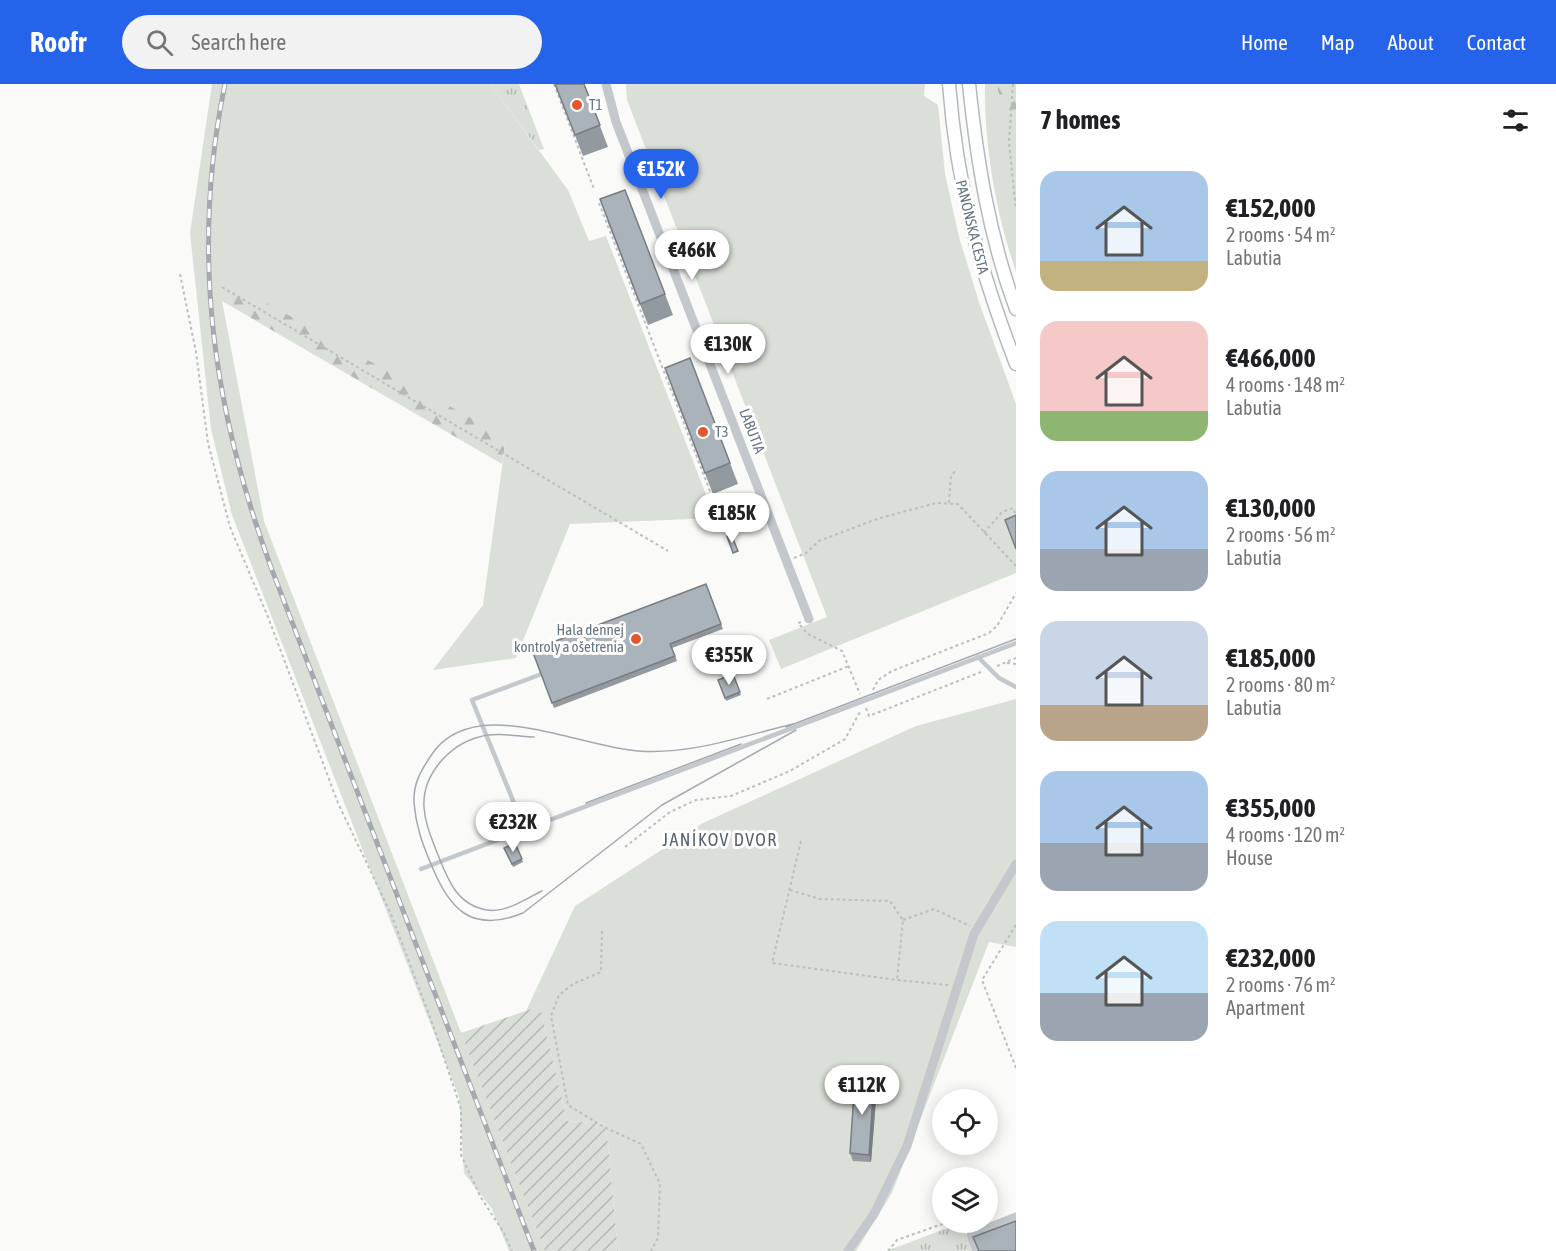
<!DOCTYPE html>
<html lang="en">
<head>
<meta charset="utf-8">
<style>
  body { margin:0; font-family:"Asap Condensed",sans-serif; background:#f2f2f2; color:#202124; height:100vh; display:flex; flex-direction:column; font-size:22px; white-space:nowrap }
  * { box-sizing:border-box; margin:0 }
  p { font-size:20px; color:#757577 }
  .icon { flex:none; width:33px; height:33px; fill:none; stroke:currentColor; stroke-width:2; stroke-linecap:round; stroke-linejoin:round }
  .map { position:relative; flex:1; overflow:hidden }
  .details { display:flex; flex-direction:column; background:#fff; width:540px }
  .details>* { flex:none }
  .buttons { position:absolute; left:932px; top:1005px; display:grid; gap:12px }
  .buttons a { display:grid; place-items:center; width:66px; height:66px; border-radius:50%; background:#fff; box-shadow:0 3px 15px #0003; font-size:30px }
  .price { position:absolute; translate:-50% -51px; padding:0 14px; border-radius:21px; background:#fff; color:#222; font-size:20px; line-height:39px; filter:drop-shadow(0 2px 3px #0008) }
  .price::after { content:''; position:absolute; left:50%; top:36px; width:18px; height:14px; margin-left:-9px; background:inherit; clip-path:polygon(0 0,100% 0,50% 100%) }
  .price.on { background:#2563eb; color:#fff }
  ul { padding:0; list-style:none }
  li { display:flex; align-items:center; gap:18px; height:150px; padding:0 24px }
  li span { display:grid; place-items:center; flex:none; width:168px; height:120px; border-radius:18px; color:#555 }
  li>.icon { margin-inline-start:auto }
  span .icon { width:72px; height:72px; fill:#fffc; stroke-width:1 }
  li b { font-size:26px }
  h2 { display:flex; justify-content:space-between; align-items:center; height:72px; padding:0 24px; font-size:26px }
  header { display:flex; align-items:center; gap:36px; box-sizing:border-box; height:84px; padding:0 30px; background:#2563eb; color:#fff }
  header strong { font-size:28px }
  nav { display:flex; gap:33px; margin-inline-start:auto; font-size:21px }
  .search { width:420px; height:54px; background:#f2f2f2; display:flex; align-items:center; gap:15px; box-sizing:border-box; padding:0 21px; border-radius:33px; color:#757577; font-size:22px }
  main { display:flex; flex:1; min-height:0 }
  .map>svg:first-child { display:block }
  .grass { fill:#dadfd7 }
  .forest { fill:url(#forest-firs) }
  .park { fill:url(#park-tufts) }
  .garden { fill:url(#garden-furrows) }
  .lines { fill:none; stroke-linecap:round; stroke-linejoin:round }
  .secondary-casing { stroke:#b3babf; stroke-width:15 }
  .path { stroke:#bbbfc2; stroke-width:2; stroke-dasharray:3 3; stroke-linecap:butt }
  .lane { stroke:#c3c8cc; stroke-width:4.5 }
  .street { stroke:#c3c8cc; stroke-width:9 }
  .secondary { stroke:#fff; stroke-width:12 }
  .tram { stroke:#a2aab0; stroke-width:1.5 }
  .rail-casing { stroke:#a2aab0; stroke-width:5 }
  .rail { stroke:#fff; stroke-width:3; stroke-dasharray:9; stroke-linecap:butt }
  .wall { fill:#929a9f }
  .shaded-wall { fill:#777d82 }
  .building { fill:#aab3b9; stroke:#777d82; stroke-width:1.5 }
  .poi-dot { fill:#e4572e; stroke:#fff; stroke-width:2 }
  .labels { text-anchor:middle; stroke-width:6; stroke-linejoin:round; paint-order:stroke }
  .poi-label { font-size:15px; fill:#657683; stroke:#fff; text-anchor:start }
  .street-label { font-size:15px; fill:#657683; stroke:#fff }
  .quarter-label { font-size:18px; letter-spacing:1.5px; fill:#57646e; stroke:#fff }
</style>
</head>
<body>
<header>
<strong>Roofr</strong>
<div class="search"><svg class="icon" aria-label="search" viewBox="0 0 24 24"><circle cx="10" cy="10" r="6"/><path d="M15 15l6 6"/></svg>Search here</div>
<nav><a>Home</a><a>Map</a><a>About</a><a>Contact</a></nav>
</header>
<main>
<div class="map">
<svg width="1016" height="1167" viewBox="0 0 1016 1167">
  <defs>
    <pattern id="forest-firs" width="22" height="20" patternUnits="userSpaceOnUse" patternTransform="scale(1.5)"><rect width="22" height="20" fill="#dadfd7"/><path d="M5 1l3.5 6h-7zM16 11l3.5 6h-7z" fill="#b4b9b4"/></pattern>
    <pattern id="park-tufts" width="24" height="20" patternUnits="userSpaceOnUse" patternTransform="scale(1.5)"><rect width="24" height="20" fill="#dadfd7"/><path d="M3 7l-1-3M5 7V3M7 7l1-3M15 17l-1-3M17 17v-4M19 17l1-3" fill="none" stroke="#b4b9b4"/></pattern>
    <pattern id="garden-furrows" width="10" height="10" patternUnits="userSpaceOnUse" patternTransform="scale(1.5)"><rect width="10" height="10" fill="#dadfd7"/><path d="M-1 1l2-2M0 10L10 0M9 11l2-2" fill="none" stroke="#b4b9b4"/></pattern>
  </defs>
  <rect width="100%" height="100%" fill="#fafaf8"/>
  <!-- grass -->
  <g class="grass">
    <polygon points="212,0 490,0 568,106 589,157 606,152 715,434 570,440 516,574 433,586 483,521 506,354 222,217 264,437 545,1167 509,1167 492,1125 464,1089 459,1013 232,431 211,345 190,149"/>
    <polygon points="626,0 925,0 924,12 938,21 945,90 959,153 979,218 1016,320 1016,489 781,585 769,556 827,533 627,16"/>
    <path d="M985 0H1016V188C996 130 984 61 985 0Z"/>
    <polygon points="1016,615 1016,863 989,858 892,1109 856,1167 618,1167 606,1040 567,1037 540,922 526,927 575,822 703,739 916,642"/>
  </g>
  <!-- forest -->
  <g class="forest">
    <polygon points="998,0 1016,0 1016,48 998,7"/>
    <polygon points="235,201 506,354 502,380 222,217"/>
  </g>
  <!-- park -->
  <g class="park">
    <polygon points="490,0 519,0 544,65 539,66"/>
    <polygon points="961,1139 973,1167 890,1167 889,1166"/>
  </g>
  <!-- garden -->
  <polygon class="garden" points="540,922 567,1037 606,1040 618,1167 545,1167 461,949"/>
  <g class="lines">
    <defs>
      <g id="secondary">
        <path d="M949 0C957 103 979 184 1016 280"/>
        <path d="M969 0C977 77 989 152 1016 225"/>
      </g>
    </defs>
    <!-- secondary casing -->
    <use href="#secondary" class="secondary-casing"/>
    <!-- path -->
    <g class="path">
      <polyline points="554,0 594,105"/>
      <polyline points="1013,0 1009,58 1016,126"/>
      <polyline points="599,119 720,433 733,428"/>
      <polyline points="180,190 196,268 208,359 230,443 268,533 338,719 391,830 434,944 461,1025 461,1071 480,1112 504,1149 512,1167"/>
      <polyline points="222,203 668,467"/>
      <polyline points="949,419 951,392 957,385"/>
      <polyline points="984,449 1002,428 1013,424 1016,431"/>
      <polyline points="794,474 806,469 819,457 877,435 936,419 958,420 1016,482"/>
      <polyline points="801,538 798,539 808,550 842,567 860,610"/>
      <polyline points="1007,579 1016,580"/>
      <polyline points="997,582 1016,574"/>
      <polyline points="873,606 878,596 892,587 989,549 997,542 1016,509"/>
      <polyline points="767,615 849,582"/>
      <polyline points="866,624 869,632 981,588"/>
      <polyline points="801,757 772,879 897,896 948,901"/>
      <polyline points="625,763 670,728 696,716 731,712 790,687 845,655 861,626"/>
      <polyline points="790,806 820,815 890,817 903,836 897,896"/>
      <polyline points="903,836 934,825 970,842"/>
      <polyline points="1016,841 982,896 1016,984"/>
      <polyline points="602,847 601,888 573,900 559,911 551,932 568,1021 602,1042 641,1060 660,1100 658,1154 651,1167"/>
      <polyline points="888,1167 897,1156 948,1138"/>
    </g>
    <!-- lane -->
    <g class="lane">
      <polyline points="978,573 999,594 1016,603"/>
      <polyline points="525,746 472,616 547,588"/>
      <polyline points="421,785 1016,559"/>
    </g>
    <!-- street -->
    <g class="street">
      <polyline points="606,0 616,38 809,535"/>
      <polyline points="848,1167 874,1130 907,1062 974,850 1016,780"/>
      <polyline points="977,1167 971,1151 1016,1133"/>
    </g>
    <!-- secondary -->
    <use href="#secondary" class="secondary"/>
    <!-- tram -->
    <g class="tram">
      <path d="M793 640C743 652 690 671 638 667 577 663 471 607 430 673 420 688 413 701 414 719 416 742 422 759 431 780 449 825 471 850 523 829L662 721 796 646"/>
      <polyline points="786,643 1016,555"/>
      <path d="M534 653C516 652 496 648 479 653 449 661 422 691 424 723 425 740 432 755 438 771 448 796 457 821 487 826 506 829 525 815 542 807"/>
      <polyline points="586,719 741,660"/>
    </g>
    <defs>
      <path id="rail" d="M225 0C190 169 213 326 272 486L534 1167"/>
    </defs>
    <!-- rail casing -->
    <use href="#rail" class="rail-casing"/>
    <!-- rail -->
    <use href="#rail" class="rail"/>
  </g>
  <!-- wall -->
  <g class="wall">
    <polygon points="555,0 584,0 608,63 583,72"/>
    <polygon points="607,136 665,210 673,231 648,241"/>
    <polygon points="672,305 730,379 738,400 713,410"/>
    <polygon points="706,500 723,545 672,564 677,577 554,624 532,566"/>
    <polygon points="733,590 741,611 726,617 718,596"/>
    <polygon points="515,759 523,778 513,783 504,764"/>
    <polygon points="877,1003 871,1078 853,1077 850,1069"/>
  </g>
  <!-- shaded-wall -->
  <polygon class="shaded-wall" points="874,996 877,1003 871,1078 869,1071"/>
  <!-- building -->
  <g class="building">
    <polygon points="555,0 584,0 600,41 575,51"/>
    <polygon points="625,106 665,210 640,220 600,115"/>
    <polygon points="690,274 730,379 705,389 665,284"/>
    <polygon points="1016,431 1016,465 1005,436"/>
    <polygon points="731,450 738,467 733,469 727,452"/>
    <polygon points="706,500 721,540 670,560 675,572 552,619 532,566"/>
    <polygon points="733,590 740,608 725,614 718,596"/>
    <polygon points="515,759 522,775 512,780 504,764"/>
    <polygon points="855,994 874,996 869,1071 850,1069"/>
    <polygon points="1016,1137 1016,1167 979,1167 973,1153"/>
  </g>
  <!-- markers -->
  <g class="poi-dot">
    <circle cx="577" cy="21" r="6"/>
    <circle cx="703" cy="348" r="6"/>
    <circle cx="636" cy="555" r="6"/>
  </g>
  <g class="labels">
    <!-- poi labels -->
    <g class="poi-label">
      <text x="589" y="26">T1</text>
      <text x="715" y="353">T3</text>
      <text x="624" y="551" text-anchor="end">Hala dennej<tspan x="624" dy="17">kontroly a ošetrenia</tspan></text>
    </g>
    <!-- street labels -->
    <g class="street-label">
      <text transform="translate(972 143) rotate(76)" y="5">PANÓNSKA CESTA</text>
      <text transform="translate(752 347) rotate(69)" y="5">LABUTIA</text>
    </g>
    <!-- quarter labels -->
    <g class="quarter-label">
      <text x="720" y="762">JANÍKOV DVOR</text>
    </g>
  </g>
</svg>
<div class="buttons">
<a><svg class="icon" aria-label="locate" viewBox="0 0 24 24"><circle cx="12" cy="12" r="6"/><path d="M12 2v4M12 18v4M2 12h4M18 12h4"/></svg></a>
<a><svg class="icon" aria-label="layers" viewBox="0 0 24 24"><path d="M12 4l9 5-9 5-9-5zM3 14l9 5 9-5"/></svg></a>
</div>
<b class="price on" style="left:661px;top:116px">€152K</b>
<b class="price" style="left:692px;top:197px">€466K</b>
<b class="price" style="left:728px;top:291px">€130K</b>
<b class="price" style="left:732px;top:460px">€185K</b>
<b class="price" style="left:729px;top:602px">€355K</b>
<b class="price" style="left:513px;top:769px">€232K</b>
<b class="price" style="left:862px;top:1032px">€112K</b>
</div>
<section class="details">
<h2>7 homes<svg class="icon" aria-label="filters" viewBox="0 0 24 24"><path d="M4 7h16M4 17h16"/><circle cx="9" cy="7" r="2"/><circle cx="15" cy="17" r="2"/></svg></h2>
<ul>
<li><span style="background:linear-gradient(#a9c7e8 75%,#c2b280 0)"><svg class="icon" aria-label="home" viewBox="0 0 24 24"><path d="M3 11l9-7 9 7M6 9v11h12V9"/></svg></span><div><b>€152,000</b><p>2 rooms · 54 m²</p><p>Labutia</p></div></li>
<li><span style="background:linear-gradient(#f6c9c9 75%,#8fb573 0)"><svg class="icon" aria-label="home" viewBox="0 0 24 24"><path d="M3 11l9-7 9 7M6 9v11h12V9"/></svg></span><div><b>€466,000</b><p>4 rooms · 148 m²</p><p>Labutia</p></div></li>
<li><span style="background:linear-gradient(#a9c7e8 65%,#9aa5b1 0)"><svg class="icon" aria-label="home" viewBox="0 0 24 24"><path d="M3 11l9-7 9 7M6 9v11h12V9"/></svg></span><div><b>€130,000</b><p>2 rooms · 56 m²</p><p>Labutia</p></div></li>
<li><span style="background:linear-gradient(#c9d6e8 70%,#b9a48a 0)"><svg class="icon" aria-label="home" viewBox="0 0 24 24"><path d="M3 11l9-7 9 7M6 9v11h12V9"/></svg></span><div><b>€185,000</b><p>2 rooms · 80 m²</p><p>Labutia</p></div></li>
<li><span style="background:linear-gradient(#a9c7e8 60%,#9aa5b1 0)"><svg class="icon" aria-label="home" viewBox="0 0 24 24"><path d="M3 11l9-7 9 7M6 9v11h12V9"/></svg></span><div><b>€355,000</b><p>4 rooms · 120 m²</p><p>House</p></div></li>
<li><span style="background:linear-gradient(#bfe0f5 60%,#9aa5b1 0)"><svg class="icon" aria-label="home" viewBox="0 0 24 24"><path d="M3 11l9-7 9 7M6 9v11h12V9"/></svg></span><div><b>€232,000</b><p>2 rooms · 76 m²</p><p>Apartment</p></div></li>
</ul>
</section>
</main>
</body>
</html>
